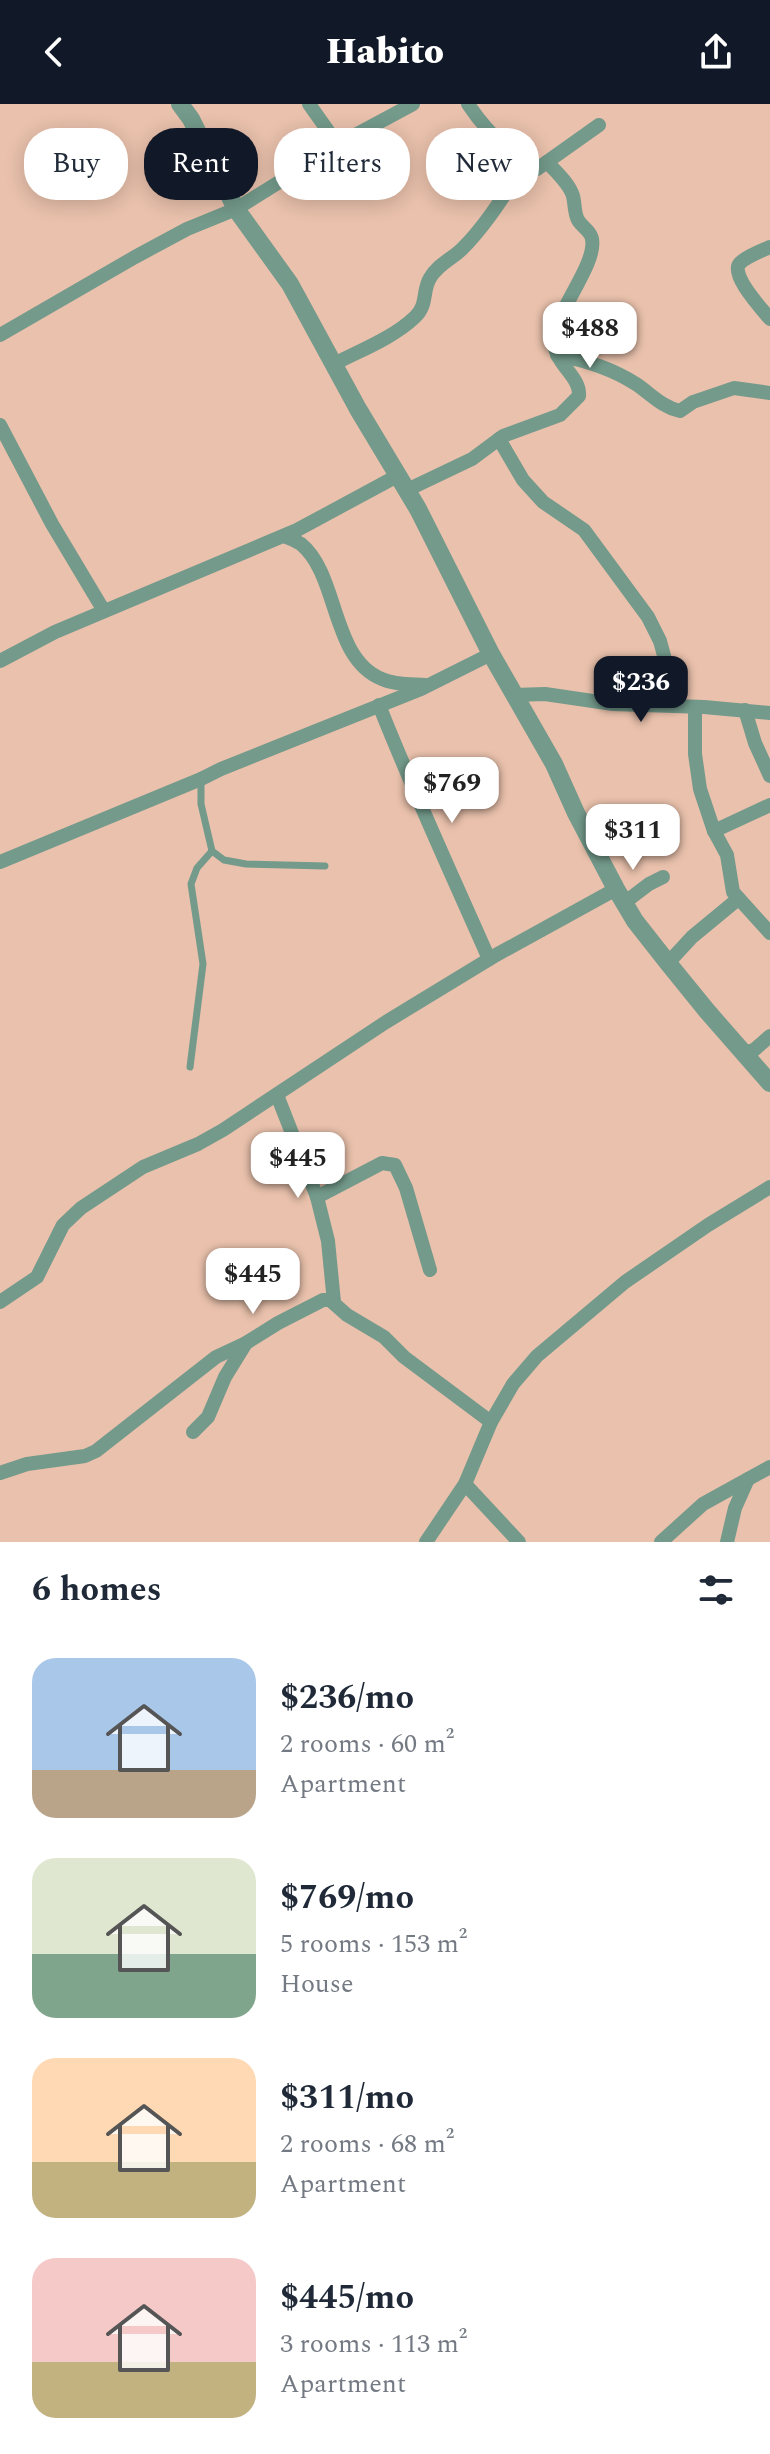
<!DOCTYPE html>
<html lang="en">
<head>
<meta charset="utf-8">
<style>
  body { margin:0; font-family:Spectral,serif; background:#f6f6f7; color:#1f2937; height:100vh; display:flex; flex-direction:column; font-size:30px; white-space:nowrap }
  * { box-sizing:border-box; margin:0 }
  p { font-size:26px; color:#747a83 }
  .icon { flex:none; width:44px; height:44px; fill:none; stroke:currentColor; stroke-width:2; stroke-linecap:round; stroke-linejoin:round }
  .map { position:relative; height:1438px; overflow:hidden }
  .side { display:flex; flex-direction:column; background:#fff; flex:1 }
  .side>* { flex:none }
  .top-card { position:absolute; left:24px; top:24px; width:722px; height:72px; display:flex; gap:16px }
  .price { position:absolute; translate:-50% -68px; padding:0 18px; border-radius:16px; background:#fff; color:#222; font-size:26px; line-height:52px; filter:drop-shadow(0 2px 4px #0008) }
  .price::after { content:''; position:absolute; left:50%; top:48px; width:24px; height:18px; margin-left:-12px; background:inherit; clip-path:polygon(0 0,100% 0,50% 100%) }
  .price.active { background:#111827; color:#fff }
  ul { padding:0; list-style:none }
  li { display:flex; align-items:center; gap:24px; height:200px; padding:0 32px }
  li span { display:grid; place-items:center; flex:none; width:224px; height:160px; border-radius:24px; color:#555 }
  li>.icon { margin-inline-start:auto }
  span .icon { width:96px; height:96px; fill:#fffc; stroke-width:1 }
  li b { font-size:34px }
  h2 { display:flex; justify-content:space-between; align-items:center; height:96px; padding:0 32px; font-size:34px }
  .pill { padding:0 28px; border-radius:32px; background:#fff; box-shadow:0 4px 20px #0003; font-size:28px; line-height:72px }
  .pill.active { background:#111827; color:#fff }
  header { display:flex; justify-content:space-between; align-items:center; height:104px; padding:0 32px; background:#111827; color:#fff; font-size:36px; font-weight:800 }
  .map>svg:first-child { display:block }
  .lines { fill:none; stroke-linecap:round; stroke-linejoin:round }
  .service { stroke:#739a8b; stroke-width:7 }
  .minor { stroke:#739a8b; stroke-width:14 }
  .tertiary { stroke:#739a8b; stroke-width:18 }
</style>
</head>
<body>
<header><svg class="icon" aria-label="back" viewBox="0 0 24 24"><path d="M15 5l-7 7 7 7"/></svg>Habito<svg class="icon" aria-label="share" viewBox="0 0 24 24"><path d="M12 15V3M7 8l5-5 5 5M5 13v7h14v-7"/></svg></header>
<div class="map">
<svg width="770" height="1438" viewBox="0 0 770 1438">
  <rect width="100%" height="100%" fill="#e9c1ac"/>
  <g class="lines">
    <!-- service -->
    <g class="service">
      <polyline points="201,675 201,700 212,747 224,756 246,760 325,762"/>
      <polyline points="190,963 203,860 191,780 197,764 212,747"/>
    </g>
    <!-- minor -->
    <g class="minor">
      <polyline points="309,0 338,41"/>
      <path d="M468 0C485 26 506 46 532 64L537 65 599 21"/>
      <path d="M770 143C761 147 747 152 740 159 729 170 762 205 770 215"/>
      <polyline points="0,231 135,153 187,125 236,105 348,35 413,0"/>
      <path d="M557 251C585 256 611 264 636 280 651 290 662 303 680 307L693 298 734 284 770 289"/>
      <path d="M334 260C361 246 393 234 415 213 428 201 422 187 430 174 438 160 452 155 462 145 487 120 506 88 525 60"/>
      <polyline points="0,321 52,420 104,507"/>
      <polyline points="499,335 523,376 543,398 584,426 648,513 660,537 668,566 669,601"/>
      <path d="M407 386 472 355 503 332 560 311 579 292C581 271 551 259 554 232 558 205 597 159 592 135 591 127 582 123 578 116 574 109 575 99 573 92 569 79 556 68 547 58"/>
      <path d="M284 432C290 434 296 437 301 440 339 471 331 555 382 575 395 581 411 580 425 581"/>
      <polyline points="0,557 55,528 297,426 399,371"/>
      <polyline points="514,591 545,590 613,600 704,603 770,609"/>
      <path d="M379 601C413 687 452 771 489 855"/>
      <polyline points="695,603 695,650 700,685 714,727 727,751 733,788 770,829"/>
      <polyline points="745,606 755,639 770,672"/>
      <polyline points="714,727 770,701"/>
      <polyline points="0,758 201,675 221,665 421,585 491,550"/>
      <polyline points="624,799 649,780 663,773"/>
      <polyline points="668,859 692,833 738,795"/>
      <polyline points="742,949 754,946 770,932"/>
      <polyline points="277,991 317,1093 328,1137 334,1198"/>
      <polyline points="317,1093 382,1059 395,1061 406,1084 430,1166"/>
      <polyline points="0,1198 37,1173 63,1121 81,1104 143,1063 198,1040 223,1026 386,918 496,851 616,785"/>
      <polyline points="193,1328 208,1313 225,1273 246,1239"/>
      <polyline points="0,1369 27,1360 85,1352 96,1347 216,1253 246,1239 278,1219 323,1196 330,1196 347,1211 384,1233 404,1253 491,1318"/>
      <polyline points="465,1380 519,1438"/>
      <polyline points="426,1438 465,1380 491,1318 513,1280 537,1252 625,1178 708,1121 770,1083"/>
      <polyline points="661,1438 703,1400 770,1363"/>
      <polyline points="727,1438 735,1404 748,1375"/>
    </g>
    <!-- tertiary -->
    <polyline class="tertiary" points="180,0 191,15 236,105 290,180 358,305 418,405 491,550 554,660 576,709 616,785 635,817 668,859 707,907 770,979"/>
  </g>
</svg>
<b class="price" style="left:590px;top:266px">$488</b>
<b class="price active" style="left:641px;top:620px">$236</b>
<b class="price" style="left:452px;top:721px">$769</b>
<b class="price" style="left:633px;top:768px">$311</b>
<b class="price" style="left:298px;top:1096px">$445</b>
<b class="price" style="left:253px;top:1212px">$445</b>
<div class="top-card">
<a class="pill">Buy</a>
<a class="pill active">Rent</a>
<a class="pill">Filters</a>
<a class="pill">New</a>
</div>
</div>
<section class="side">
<h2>6 homes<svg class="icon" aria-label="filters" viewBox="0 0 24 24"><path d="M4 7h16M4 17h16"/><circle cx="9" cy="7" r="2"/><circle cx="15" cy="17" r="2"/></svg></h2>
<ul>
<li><span style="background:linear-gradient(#a9c7e8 70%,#b9a48a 0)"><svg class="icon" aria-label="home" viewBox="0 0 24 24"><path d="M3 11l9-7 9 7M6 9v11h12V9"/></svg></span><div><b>$236/mo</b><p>2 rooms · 60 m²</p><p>Apartment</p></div></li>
<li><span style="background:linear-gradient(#dfe7d0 60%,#7fa58c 0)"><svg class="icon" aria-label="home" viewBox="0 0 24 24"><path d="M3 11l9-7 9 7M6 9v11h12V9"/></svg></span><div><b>$769/mo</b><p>5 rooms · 153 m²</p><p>House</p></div></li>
<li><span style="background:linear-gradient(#ffd9b3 65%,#c2b280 0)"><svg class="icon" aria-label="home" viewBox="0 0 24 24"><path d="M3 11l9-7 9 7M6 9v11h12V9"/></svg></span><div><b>$311/mo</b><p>2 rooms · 68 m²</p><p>Apartment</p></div></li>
<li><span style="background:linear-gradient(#f6c9c9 65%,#c2b280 0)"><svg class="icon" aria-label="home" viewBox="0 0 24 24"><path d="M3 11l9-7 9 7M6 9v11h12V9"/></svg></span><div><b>$445/mo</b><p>3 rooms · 113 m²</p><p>Apartment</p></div></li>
</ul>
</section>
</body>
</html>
